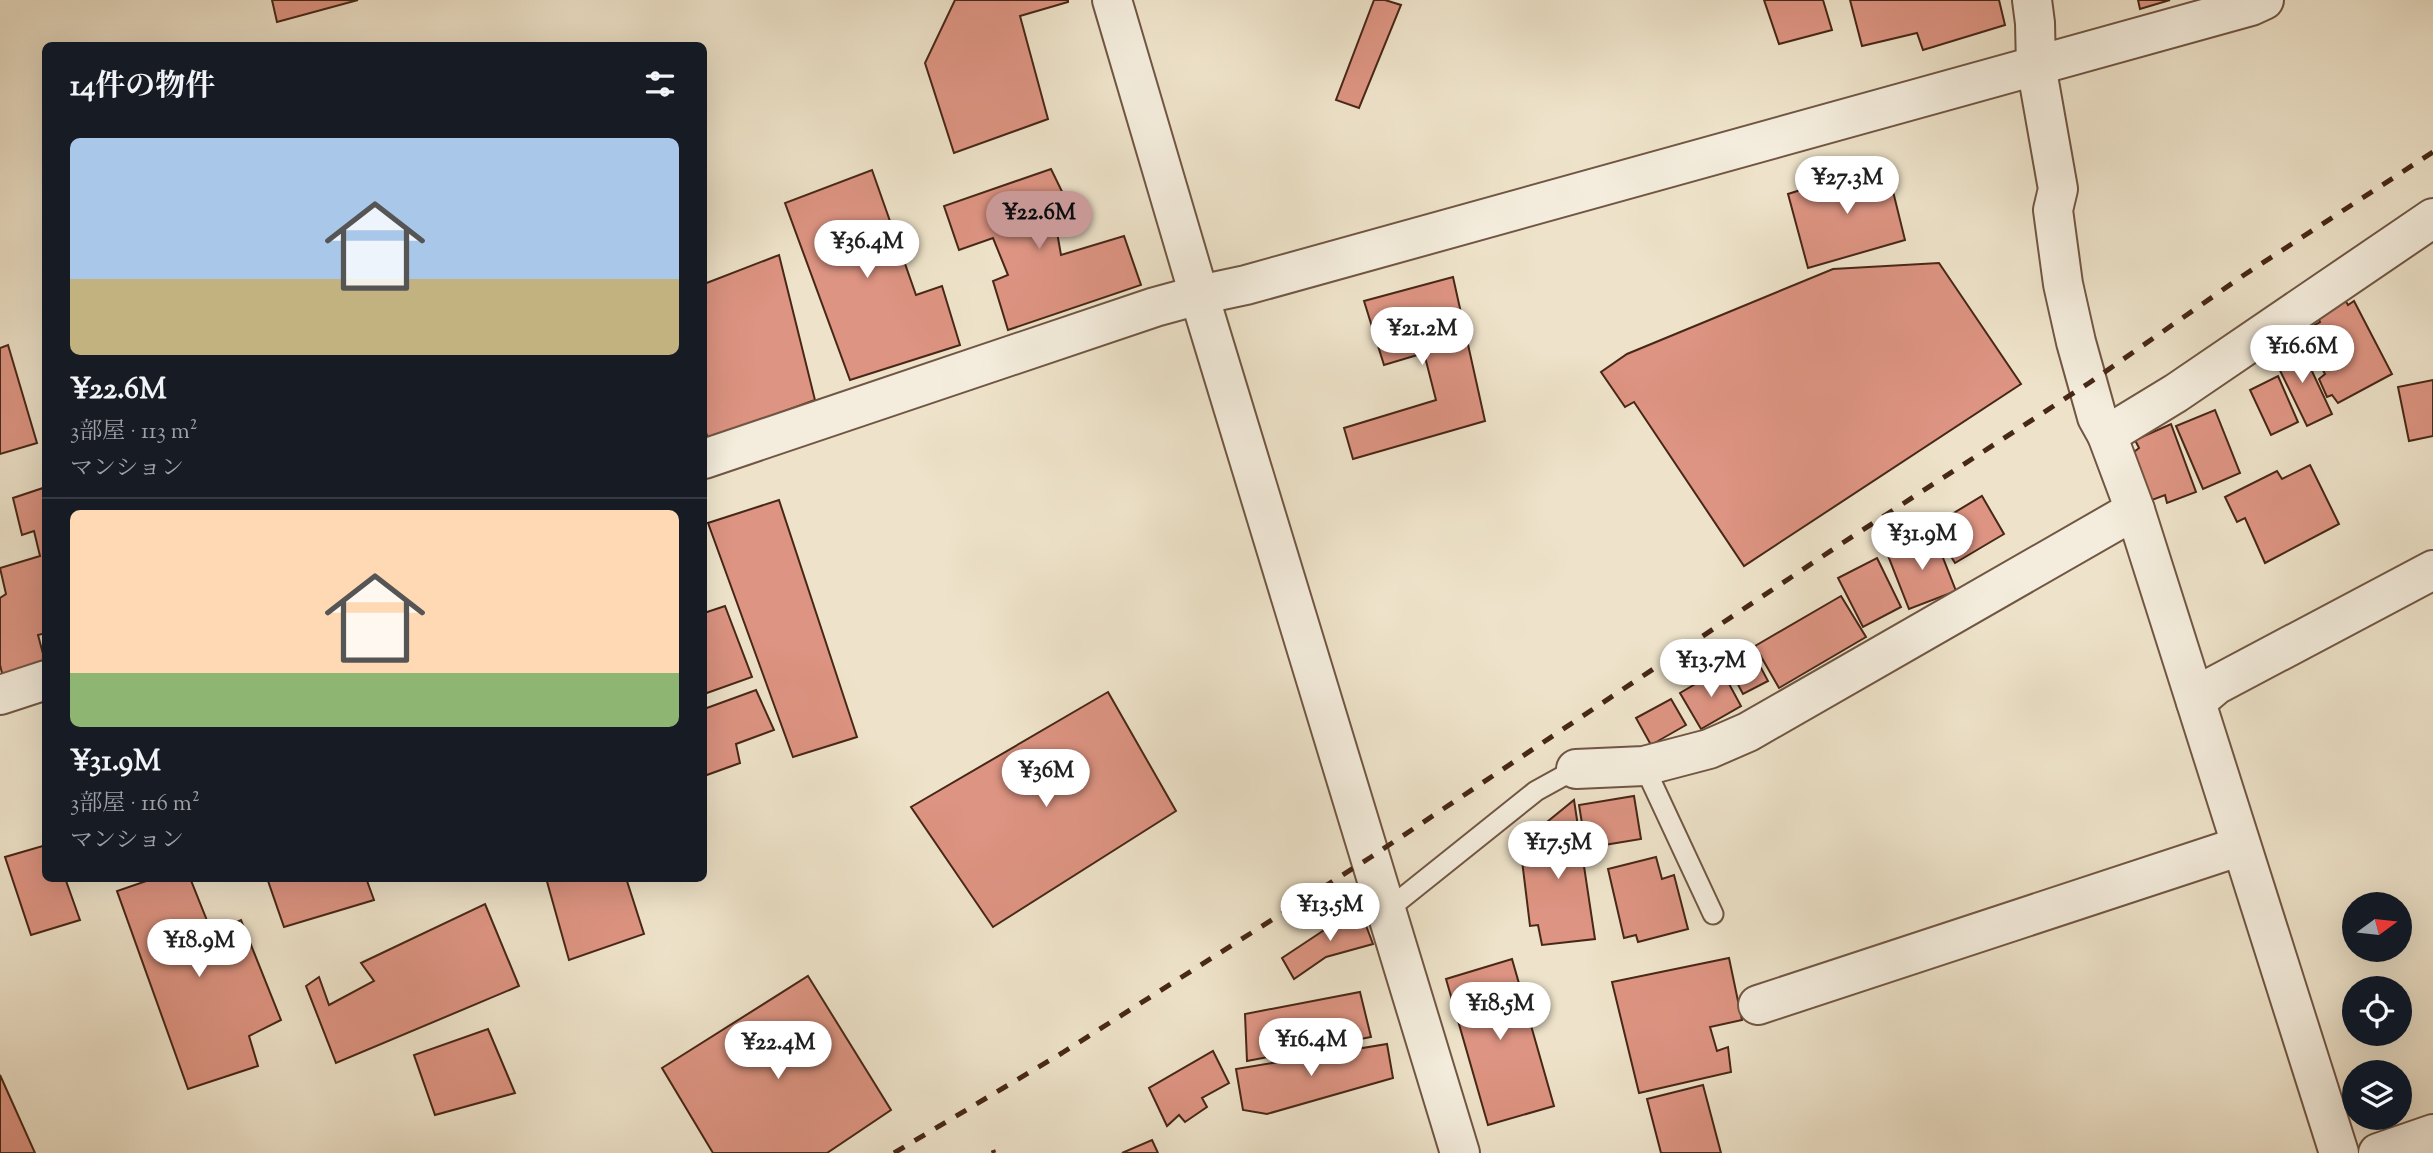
<!DOCTYPE html>
<html lang="ja">
<head>
<meta charset="utf-8">
<style>
  body { margin:0; font-family:"Sorts Mill Goudy","Noto Serif JP",serif; background:#242831; color:#f1f3f6; height:100vh; display:flex; flex-direction:column; font-size:26px; white-space:nowrap }
  * { box-sizing:border-box; margin:0 }
  p { font-size:23px; color:#9ea1a6 }
  .icon { flex:none; width:38px; height:38px; fill:none; stroke:currentColor; stroke-width:2; stroke-linecap:round; stroke-linejoin:round }
  .map { position:relative; flex:1; overflow:hidden }
  .panel { position:absolute; left:42px; top:42px; width:665px; height:840px; display:flex; flex-direction:column; background:#171b24; border-radius:10px; box-shadow:0 7px 28px #0002 }
  .panel>* { flex:none }
  .needle { width:46px; rotate:75deg }
  .tools { position:absolute; left:2342px; top:892px; display:grid; gap:14px }
  .tools a { display:grid; place-items:center; width:70px; height:70px; border-radius:50%; background:#171b24; box-shadow:0 7px 28px #0002; font-size:35px }
  .price { position:absolute; translate:-50% -60px; padding:0 16px; border-radius:24px; background:#fff; color:#222; font-size:23px; line-height:46px; filter:drop-shadow(0 2px 4px #0008) }
  .price::after { content:''; position:absolute; left:50%; top:42px; width:21px; height:16px; margin-left:-10px; background:inherit; clip-path:polygon(0 0,100% 0,50% 100%) }
  .price.active { background:#c59692; color:#111 }
  ul { padding:0; list-style:none }
  li { display:grid; align-content:center; gap:14px; height:371px; padding:0 28px }
  li+li { border-top:2px solid #363941 }
  li span { display:grid; place-items:center; height:217px; border-radius:10px; color:#555 }
  li>.icon { margin-inline-start:auto }
  span .icon { width:126px; height:126px; fill:#fffc; stroke-width:1 }
  li b { font-size:30px }
  h2 { display:flex; justify-content:space-between; align-items:center; height:84px; padding:0 28px; font-size:30px }
  .map>svg:first-child { display:block }
  .building { fill:#dd9482; stroke:#472716; stroke-width:2 }
  .lines { fill:none; stroke-linecap:round; stroke-linejoin:round }
  .service-casing { stroke:#715643; stroke-width:23 }
  .minor-casing { stroke:#715643; stroke-width:42 }
  .tertiary-casing { stroke:#715643; stroke-width:42 }
  .path { stroke:#472716; stroke-width:4.5; stroke-dasharray:5 3.5; stroke-linecap:butt }
  .service { stroke:#f4eddd; stroke-width:19 }
  .minor { stroke:#f4eddd; stroke-width:38 }
  .tertiary { stroke:#f4eddd; stroke-width:38 }
  .rail { stroke:#472716; stroke-width:5; stroke-dasharray:12 12; stroke-linecap:butt }
</style>
</head>
<body>
<div class="map">
<svg width="2433" height="1153" viewBox="0 0 2433 1153">
  <rect width="100%" height="100%" fill="#eee3ca"/>
  <filter id="stains"><feTurbulence type="fractalNoise" baseFrequency=".00286" numOctaves="4"/><feColorMatrix values="0 0 0 0 .2 0 0 0 0 .09 0 0 0 0 .02 0 0 0 .5 -.17"/></filter>
  <radialGradient id="worn" r=".72"><stop offset=".6" stop-color="#630" stop-opacity="0"/><stop offset="1" stop-color="#630" stop-opacity=".3"/></radialGradient>
  <!-- building -->
  <g class="building">
    <polygon points="272,0 358,0 277,22"/>
    <polygon points="955,0 1068,0 1068,2 1020,16 1048,119 954,153 925,63"/>
    <polygon points="1374,0 1385,0 1401,5 1359,108 1336,100"/>
    <polygon points="1764,0 1823,0 1832,30 1779,44"/>
    <polygon points="1850,0 1999,0 2005,25 1923,50 1917,33 1862,46"/>
    <polygon points="2138,0 2170,0 2140,9"/>
    <polygon points="1886,163 1905,240 1808,268 1788,194"/>
    <polygon points="1051,169 1071,210 1054,215 1061,255 1124,236 1141,285 1008,330 993,281 1008,275 993,238 959,250 944,206"/>
    <polygon points="872,170 916,295 942,286 960,345 850,380 785,203"/>
    <polygon points="779,255 815,400 708,439 704,426 704,284"/>
    <polygon points="1939,263 2021,384 1744,566 1634,402 1625,407 1601,372 1627,354 1833,269"/>
    <polygon points="1453,277 1485,421 1353,459 1344,428 1436,400 1424,353 1384,365 1364,301"/>
    <polygon points="2344,298 2348,305 2354,301 2392,374 2338,403 2332,395 2327,397 2319,379 2325,374 2302,332 2320,322 2317,315"/>
    <polygon points="2292,343 2305,372 2311,369 2332,414 2307,426 2271,352"/>
    <polygon points="8,345 37,443 0,454 0,348"/>
    <polygon points="2278,376 2298,422 2271,435 2250,390"/>
    <polygon points="2433,380 2433,436 2409,441 2398,387"/>
    <polygon points="2215,410 2240,473 2203,489 2176,426"/>
    <polygon points="2171,424 2196,492 2167,503 2165,495 2152,500 2134,452 2139,448 2135,440"/>
    <polygon points="2310,465 2339,524 2265,563 2245,518 2237,522 2225,497 2277,471 2282,479"/>
    <polygon points="46,487 46,633 38,635 46,665 4,681 0,665 0,598 6,594 0,568 40,556 34,531 22,535 13,498"/>
    <polygon points="1982,496 2004,534 1955,563 1932,526"/>
    <polygon points="779,500 857,737 793,757 708,523"/>
    <polygon points="1934,535 1956,591 1909,609 1887,553"/>
    <polygon points="1877,558 1901,607 1863,627 1838,578"/>
    <polygon points="1841,596 1866,637 1779,688 1755,646"/>
    <polygon points="725,606 752,677 704,694 704,613"/>
    <polygon points="1752,651 1768,681 1743,694 1727,664"/>
    <polygon points="1721,669 1741,706 1701,729 1680,693"/>
    <polygon points="756,690 774,730 736,744 740,763 704,776 704,709"/>
    <polygon points="1108,692 1176,811 993,927 911,807"/>
    <polygon points="1671,699 1686,725 1651,745 1636,718"/>
    <polygon points="1634,796 1641,839 1586,848 1579,805"/>
    <polygon points="1574,800 1595,939 1542,945 1538,925 1530,926 1520,844"/>
    <polygon points="46,845 46,878 65,878 80,920 31,935 5,857"/>
    <polygon points="1656,857 1662,879 1674,875 1688,929 1638,942 1636,935 1624,938 1608,869"/>
    <polygon points="155,878 190,878 212,933 241,920 281,1020 249,1036 258,1066 188,1089 117,891"/>
    <polygon points="267,878 366,878 374,900 284,927"/>
    <polygon points="546,878 626,878 644,934 569,960"/>
    <polygon points="485,904 519,986 336,1063 306,986 319,977 329,1005 374,981 361,963"/>
    <polygon points="1359,907 1373,944 1326,957 1294,979 1282,958"/>
    <polygon points="1729,958 1742,1020 1710,1027 1717,1051 1728,1047 1731,1072 1639,1093 1612,982"/>
    <polygon points="1512,959 1554,1106 1488,1125 1446,979"/>
    <polygon points="808,976 891,1110 827,1153 713,1153 662,1068"/>
    <polygon points="1360,992 1371,1037 1247,1061 1245,1014"/>
    <polygon points="488,1029 515,1093 435,1115 414,1055"/>
    <polygon points="1387,1044 1393,1078 1267,1114 1243,1110 1236,1069"/>
    <polygon points="1213,1051 1229,1083 1202,1098 1207,1107 1185,1122 1179,1115 1167,1126 1149,1088"/>
    <polygon points="0,1075 35,1153 0,1153"/>
    <polygon points="1703,1085 1721,1153 1661,1153 1647,1099"/>
    <polygon points="1152,1140 1158,1153 1122,1153"/>
  </g>
  <g class="lines">
    <defs>
      <g id="service">
        <polyline points="1644,766 1713,914"/>
        <polyline points="1386,911 1536,791 1576,769"/>
      </g>
      <g id="minor">
        <polyline points="2032,0 2035,23 2036,65 2058,189 2053,210 2063,284 2076,342 2097,417 2107,435 2135,510 2339,1153"/>
        <polyline points="1199,295 1246,285 2251,6 2264,0"/>
        <polyline points="2107,435 2176,393 2433,218"/>
        <polyline points="2196,702 2216,685 2433,570"/>
        <polyline points="1576,769 1644,766 1709,749 1748,732 2135,510"/>
        <polyline points="1758,1005 2241,846"/>
      </g>
      <g id="tertiary">
        <polyline points="1112,0 1199,295 1460,1153"/>
        <polyline points="704,459 1155,307 1199,295"/>
        <polyline points="0,695 46,680"/>
        <polyline points="2378,1153 2433,1134"/>
      </g>
    </defs>
    <!-- service casing -->
    <use href="#service" class="service-casing"/>
    <!-- minor casing -->
    <use href="#minor" class="minor-casing"/>
    <!-- tertiary casing -->
    <use href="#tertiary" class="tertiary-casing"/>
    <!-- path -->
    <polyline class="path" points="993,1150 994,1153"/>
    <!-- service -->
    <use href="#service" class="service"/>
    <!-- minor -->
    <use href="#minor" class="minor"/>
    <!-- tertiary -->
    <use href="#tertiary" class="tertiary"/>
    <!-- rail -->
    <polyline class="rail" points="894,1153 1062,1053 1371,857 1844,542 2089,383 2244,275 2433,152"/>
  </g>
  <rect width="100%" height="100%" filter="url(#stains)"/>
  <rect width="100%" height="100%" fill="url(#worn)"/>
</svg>
<div class="tools">
<a><svg class="needle" viewBox="-14 -14 28 28"><path d="M0-13l5 13h-10z" fill="#e53935"/><path d="M0 13l5-13h-10z" fill="#9ea1a6"/></svg></a>
<a><svg class="icon" aria-label="locate" viewBox="0 0 24 24"><circle cx="12" cy="12" r="6"/><path d="M12 2v4M12 18v4M2 12h4M18 12h4"/></svg></a>
<a><svg class="icon" aria-label="layers" viewBox="0 0 24 24"><path d="M12 4l9 5-9 5-9-5zM3 14l9 5 9-5"/></svg></a>
</div>
<b class="price" style="left:1847px;top:216px">¥27.3M</b>
<b class="price active" style="left:1039px;top:251px">¥22.6M</b>
<b class="price" style="left:867px;top:280px">¥36.4M</b>
<b class="price" style="left:1422px;top:367px">¥21.2M</b>
<b class="price" style="left:2302px;top:385px">¥16.6M</b>
<b class="price" style="left:1922px;top:572px">¥31.9M</b>
<b class="price" style="left:1711px;top:699px">¥13.7M</b>
<b class="price" style="left:1046px;top:809px">¥36M</b>
<b class="price" style="left:1558px;top:881px">¥17.5M</b>
<b class="price" style="left:1330px;top:943px">¥13.5M</b>
<b class="price" style="left:199px;top:979px">¥18.9M</b>
<b class="price" style="left:1500px;top:1042px">¥18.5M</b>
<b class="price" style="left:1311px;top:1078px">¥16.4M</b>
<b class="price" style="left:778px;top:1081px">¥22.4M</b>
<section class="panel">
<h2>14件の物件<svg class="icon" aria-label="filters" viewBox="0 0 24 24"><path d="M4 7h16M4 17h16"/><circle cx="9" cy="7" r="2"/><circle cx="15" cy="17" r="2"/></svg></h2>
<ul>
<li><span style="background:linear-gradient(#a9c7e8 65%,#c2b280 0)"><svg class="icon" aria-label="home" viewBox="0 0 24 24"><path d="M3 11l9-7 9 7M6 9v11h12V9"/></svg></span><div><b>¥22.6M</b><p>3部屋 · 113 m²</p><p>マンション</p></div></li>
<li><span style="background:linear-gradient(#ffd9b3 75%,#8fb573 0)"><svg class="icon" aria-label="home" viewBox="0 0 24 24"><path d="M3 11l9-7 9 7M6 9v11h12V9"/></svg></span><div><b>¥31.9M</b><p>3部屋 · 116 m²</p><p>マンション</p></div></li>
</ul>
</section>
</div>
</body>
</html>
